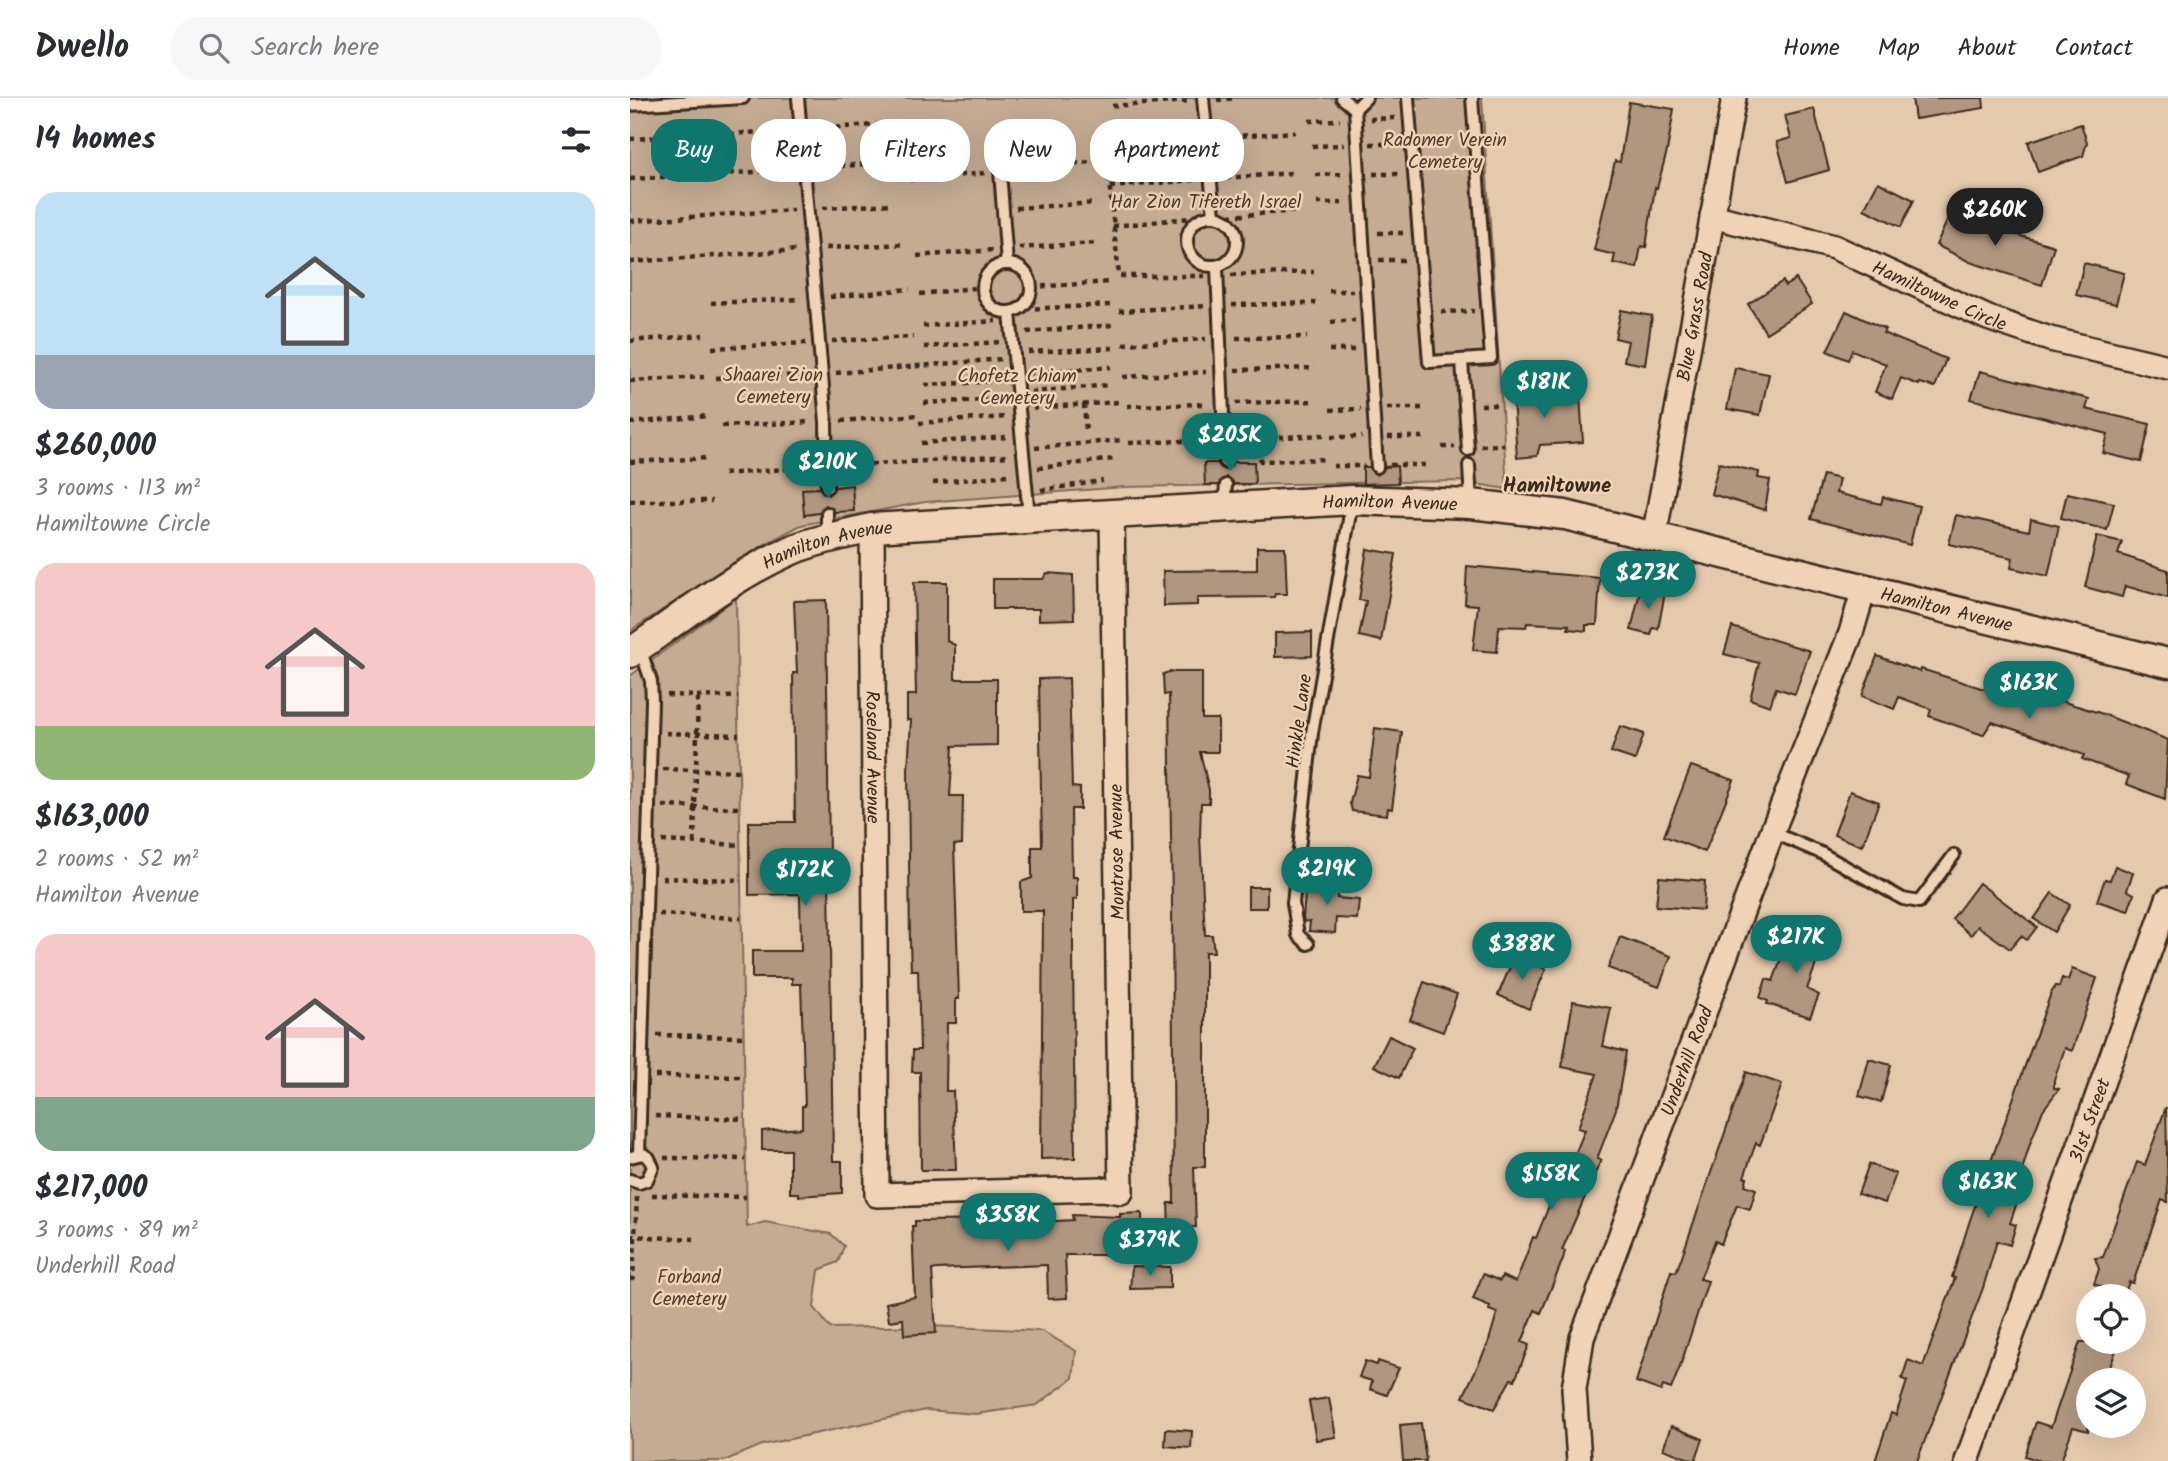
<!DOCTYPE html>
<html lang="en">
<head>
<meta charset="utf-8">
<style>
  body { margin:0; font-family:Kalam,sans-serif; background:#f7f7f7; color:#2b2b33; height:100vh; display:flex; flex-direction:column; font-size:26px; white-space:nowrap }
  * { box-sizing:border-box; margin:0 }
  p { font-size:23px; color:#7c7c81 }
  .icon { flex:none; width:38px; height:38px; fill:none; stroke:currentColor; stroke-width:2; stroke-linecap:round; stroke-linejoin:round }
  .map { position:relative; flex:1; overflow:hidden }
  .panel { display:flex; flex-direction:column; background:#fff; width:630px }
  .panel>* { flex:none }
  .guide { position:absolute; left:21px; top:21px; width:665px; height:63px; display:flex; gap:14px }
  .buttons { position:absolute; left:1446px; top:1186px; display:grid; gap:14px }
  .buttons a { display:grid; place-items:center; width:70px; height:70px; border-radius:50%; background:#fff; box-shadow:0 7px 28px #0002; font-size:35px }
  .price { position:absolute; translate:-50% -60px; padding:0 16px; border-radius:24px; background:#0f766e; color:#fff; font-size:23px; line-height:46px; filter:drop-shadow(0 2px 4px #0008) }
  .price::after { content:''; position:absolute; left:50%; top:42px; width:21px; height:16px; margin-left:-10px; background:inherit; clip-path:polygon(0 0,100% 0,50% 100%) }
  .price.active { background:#222; color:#fff }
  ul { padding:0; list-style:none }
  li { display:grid; align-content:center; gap:14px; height:371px; padding:0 35px }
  li span { display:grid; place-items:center; height:217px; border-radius:21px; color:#555 }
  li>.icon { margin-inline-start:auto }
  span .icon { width:126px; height:126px; fill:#fffc; stroke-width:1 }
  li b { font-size:30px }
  h2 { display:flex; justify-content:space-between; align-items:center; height:84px; padding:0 35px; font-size:30px }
  .tag { padding:0 24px; border-radius:28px; background:#fff; box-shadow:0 7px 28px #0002; font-size:24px; line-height:63px }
  .tag.active { background:#0f766e; color:#fff }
  header { display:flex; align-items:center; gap:42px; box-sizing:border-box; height:98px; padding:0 35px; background:#fff; border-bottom:2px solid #e1e1e2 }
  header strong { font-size:33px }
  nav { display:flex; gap:38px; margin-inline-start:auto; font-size:24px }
  .search { width:490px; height:63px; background:#f7f7f7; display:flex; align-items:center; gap:18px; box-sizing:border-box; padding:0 24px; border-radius:28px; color:#7c7c81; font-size:26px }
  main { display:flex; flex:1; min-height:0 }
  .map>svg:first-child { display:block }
  .green { fill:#c5ab92; stroke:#806a58; stroke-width:2 }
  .building { fill:#b19780; stroke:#3b2a1e; stroke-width:2 }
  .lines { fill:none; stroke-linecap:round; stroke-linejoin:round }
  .service-casing { stroke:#3b2a1e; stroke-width:16 }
  .minor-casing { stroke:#3b2a1e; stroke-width:28 }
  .tertiary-casing { stroke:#3b2a1e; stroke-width:33 }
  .path { stroke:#3b2a1e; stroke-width:4.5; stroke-dasharray:5 5; stroke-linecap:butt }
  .service { stroke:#f0d3b6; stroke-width:10 }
  .minor { stroke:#f0d3b6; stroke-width:23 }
  .tertiary { stroke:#f0d3b6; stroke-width:28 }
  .labels { text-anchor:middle; stroke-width:5; stroke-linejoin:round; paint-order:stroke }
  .park-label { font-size:19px; fill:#503d2f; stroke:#f0d3b6 }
  .street-label { font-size:19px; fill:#3b2a1e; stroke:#f0d3b6 }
  .neighbourhood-label { font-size:21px; font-weight:bold; fill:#3b2a1e; stroke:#f0d3b6 }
</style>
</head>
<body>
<header>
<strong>Dwello</strong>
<div class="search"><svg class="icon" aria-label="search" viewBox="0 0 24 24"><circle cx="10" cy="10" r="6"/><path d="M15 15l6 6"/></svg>Search here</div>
<nav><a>Home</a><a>Map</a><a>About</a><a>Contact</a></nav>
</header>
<main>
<section class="panel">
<h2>14 homes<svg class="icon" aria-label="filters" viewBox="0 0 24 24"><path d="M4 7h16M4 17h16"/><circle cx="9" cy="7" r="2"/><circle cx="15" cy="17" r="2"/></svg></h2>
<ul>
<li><span style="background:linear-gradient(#bfe0f5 75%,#9aa5b1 0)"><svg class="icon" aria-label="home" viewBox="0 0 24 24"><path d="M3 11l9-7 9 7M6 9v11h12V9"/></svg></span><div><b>$260,000</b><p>3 rooms · 113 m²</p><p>Hamiltowne Circle</p></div></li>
<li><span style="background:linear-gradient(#f6c9c9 75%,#8fb573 0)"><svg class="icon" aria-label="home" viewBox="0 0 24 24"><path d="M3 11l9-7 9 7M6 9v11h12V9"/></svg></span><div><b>$163,000</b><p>2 rooms · 52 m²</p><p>Hamilton Avenue</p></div></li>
<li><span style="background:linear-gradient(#f6c9c9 75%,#7fa58c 0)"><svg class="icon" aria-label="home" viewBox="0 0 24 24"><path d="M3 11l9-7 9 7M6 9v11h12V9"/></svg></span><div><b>$217,000</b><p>3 rooms · 89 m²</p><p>Underhill Road</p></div></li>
</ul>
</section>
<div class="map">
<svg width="1538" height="1363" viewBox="0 0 1538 1363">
  <rect width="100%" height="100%" fill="#e5c9ad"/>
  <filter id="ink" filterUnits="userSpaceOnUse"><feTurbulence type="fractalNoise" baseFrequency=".0143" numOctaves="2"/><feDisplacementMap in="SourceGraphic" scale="14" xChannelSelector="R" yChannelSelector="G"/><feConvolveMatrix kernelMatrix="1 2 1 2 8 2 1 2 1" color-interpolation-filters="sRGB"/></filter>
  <g filter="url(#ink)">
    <!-- green -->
    <g class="green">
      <polygon points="0,0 852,0 877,391 828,383 495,389 295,404 171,427 133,447 0,533"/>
      <polygon points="106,500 117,1129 135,1124 201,1136 214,1148 208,1164 189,1172 184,1209 200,1230 299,1228 412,1233 446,1253 443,1280 407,1307 346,1316 296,1312 132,1347 94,1363 0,1363 0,578"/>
    </g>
    <!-- building -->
    <g class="building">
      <polygon points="1282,0 1353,0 1354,10 1285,21"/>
      <polygon points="999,4 1044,11 1037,53 1027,90 1025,89 1016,149 1011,148 1007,170 983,165 985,157 964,152 985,63 990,64"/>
      <polygon points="1184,11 1199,72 1158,84 1147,44 1161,40 1155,18"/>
      <polygon points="1451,26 1457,44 1453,58 1408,74 1398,44"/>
      <polygon points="1248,84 1284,102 1271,129 1234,111"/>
      <polygon points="1323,110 1368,131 1424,148 1412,187 1340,164 1306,147"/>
      <polygon points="1454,165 1494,175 1486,206 1446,197"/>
      <polygon points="1166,181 1182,206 1136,235 1118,206 1153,183 1155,188"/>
      <polygon points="991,212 1022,218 1015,267 994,263 998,243 985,240"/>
      <polygon points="1216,213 1255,231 1253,235 1316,261 1305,289 1290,285 1289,287 1271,280 1262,301 1245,294 1256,266 1222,252 1218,262 1197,253"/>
      <polygon points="1105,270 1139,276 1130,317 1097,311"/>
      <polygon points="1350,273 1459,301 1456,311 1520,326 1511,364 1473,355 1478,336 1341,301"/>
      <polygon points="901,281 904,300 950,297 953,344 910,347 907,358 887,360 882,283"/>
      <polygon points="603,364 624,364 625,386 604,386 596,379 588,387 575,387 574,365 587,365 595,372"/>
      <polygon points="1089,365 1129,374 1128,380 1140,382 1135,412 1081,396"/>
      <polygon points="767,368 768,385 733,386 733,369 739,369 747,377 755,369"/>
      <polygon points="1193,377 1209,381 1206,395 1251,406 1253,399 1289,408 1280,447 1181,421"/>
      <polygon points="222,387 224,413 205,414 196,407 189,415 174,417 172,391 189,390 198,397 205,389"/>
      <polygon points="1437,395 1484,405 1477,432 1431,420"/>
      <polygon points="1326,417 1399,433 1401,421 1429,428 1418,478 1381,470 1383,460 1319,446"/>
      <polygon points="1467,438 1492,444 1488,456 1538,472 1538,500 1495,488 1492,499 1455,489"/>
      <polygon points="627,449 655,449 657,496 645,496 644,499 567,500 567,507 534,508 533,473 627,472"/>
      <polygon points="737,451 766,456 751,543 729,538 736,503 729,502"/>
      <polygon points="837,468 970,480 967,527 956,527 956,533 938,531 939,527 897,525 896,529 869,528 867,554 843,552 848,507 835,506"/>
      <polygon points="417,475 443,477 444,521 409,522 409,511 363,511 363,481 413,481"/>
      <polygon points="284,484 317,484 317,543 325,547 325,581 367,581 367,647 323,648 320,698 333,698 332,746 324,747 329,901 326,901 326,925 317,925 316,993 323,993 326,1072 291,1072 290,974 282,974 283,952 290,952 288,872 281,872 280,845 278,672 281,622 277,622 277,597 286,597"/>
      <polygon points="1011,489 1035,495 1028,531 1023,530 1021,537 1001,532"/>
      <polygon points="196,502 199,761 206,761 207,779 199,779 203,1063 212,1063 212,1095 169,1098 169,1095 160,1095 160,1052 132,1052 132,1033 172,1030 172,1008 175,1008 171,886 162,886 162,880 122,880 122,853 171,853 170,796 119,797 119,724 165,724 163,575 167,575 164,503"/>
      <polygon points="1102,529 1180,553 1165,596 1146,590 1140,608 1120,601 1129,565 1094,556"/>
      <polygon points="682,534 682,558 645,559 645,535"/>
      <polygon points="1247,558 1290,574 1291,571 1389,602 1396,602 1399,593 1473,616 1538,642 1535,701 1496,686 1499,678 1452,661 1454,657 1407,639 1362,624 1353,637 1299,618 1301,611 1269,599 1264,611 1232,598"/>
      <polygon points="539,574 572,574 572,621 588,621 588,654 570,654 579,692 579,705 571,705 570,738 575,837 582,837 584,854 575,854 575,1069 564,1069 566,1129 539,1130 538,1105 544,1105 542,806 539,596 534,597 533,576"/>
      <polygon points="439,580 442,689 450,690 450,711 441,711 442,779 447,779 447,801 443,802 443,852 445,1060 411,1061 413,813 391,813 391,784 402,780 402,749 412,749 409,581"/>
      <polygon points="990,628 1014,636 1005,662 981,654"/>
      <polygon points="745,630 772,634 762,711 758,710 757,717 722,713 720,705 727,677 739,679"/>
      <polygon points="1061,668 1104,682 1075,754 1034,738"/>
      <polygon points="1220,693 1249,704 1232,748 1204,737"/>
      <polygon points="1485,768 1503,775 1497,792 1504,796 1498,813 1467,803 1475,781 1480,782"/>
      <polygon points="1029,779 1075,783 1073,812 1026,808"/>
      <polygon points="676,784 708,786 707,800 729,802 727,821 706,820 705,835 679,833 680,824 674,823 673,820"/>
      <polygon points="1349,785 1407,829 1397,842 1391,838 1380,851 1348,828 1341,837 1322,821"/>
      <rect x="618" y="789" width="19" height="21"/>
      <polygon points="1422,795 1440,807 1424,834 1404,821"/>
      <polygon points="1170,830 1194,838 1194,856 1190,855 1177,891 1189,897 1180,919 1137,906 1138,903 1130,900 1136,881 1143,883 1159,840 1163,841"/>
      <polygon points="990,839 1041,858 1029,889 978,870"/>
      <polygon points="885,857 916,871 899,911 868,897"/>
      <polygon points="1442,871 1467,880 1442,953 1435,950 1424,982 1424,990 1429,991 1413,1012 1400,1046 1388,1086 1393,1087 1380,1125 1386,1127 1380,1147 1367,1143 1353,1190 1287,1363 1245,1363 1261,1315 1266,1317 1277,1283 1272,1281 1278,1262 1293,1268 1325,1180 1322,1179 1340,1122 1421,895 1426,888 1429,889 1432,880 1438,882"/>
      <polygon points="794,884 827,896 813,934 780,922"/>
      <polygon points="943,903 981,910 973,948 996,954 986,1011 967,1061 971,1062 932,1152 935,1153 933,1161 911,1215 905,1212 892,1244 899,1247 885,1282 881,1281 864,1311 833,1299 858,1246 867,1215 859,1212 860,1208 843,1201 853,1176 870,1183 872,1178 886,1184 903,1139 906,1140 925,1093 929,1095 955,1032 948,1030 967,976 932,969"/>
      <polygon points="759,938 783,950 769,980 744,968"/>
      <polygon points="1239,961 1261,967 1251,1004 1229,998"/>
      <polygon points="1116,974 1152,986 1130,1047 1126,1045 1114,1079 1117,1080 1115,1087 1126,1091 1120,1111 1107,1107 1091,1146 1085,1143 1070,1181 1078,1183 1050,1269 1041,1291 1033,1288 1031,1293 1006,1284 1041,1173 1046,1174 1052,1158"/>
      <polygon points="1536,1009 1538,1104 1532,1102 1503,1185 1499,1184 1494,1198 1464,1186 1469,1171 1465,1160 1473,1159 1507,1064 1515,1067"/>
      <polygon points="1239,1066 1266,1076 1255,1105 1228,1096"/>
      <polygon points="512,1115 513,1157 435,1157 437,1200 418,1201 417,1167 307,1171 302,1172 306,1235 274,1237 273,1221 259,1223 256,1205 285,1199 282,1128 285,1128 285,1123 389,1122 389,1119 409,1119 409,1124 443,1122 442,1117 490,1119 490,1116"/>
      <polygon points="502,1168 540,1169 540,1190 500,1191"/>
      <polygon points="1450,1244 1489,1244 1475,1283 1458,1283 1458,1333 1443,1329 1431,1363 1410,1363 1395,1358 1406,1324 1421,1329"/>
      <polygon points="735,1263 747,1267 748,1263 769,1270 757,1297 740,1291 742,1283 729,1279"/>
      <polygon points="699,1300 706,1339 686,1342 679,1303"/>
      <polygon points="791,1325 796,1363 773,1363 770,1327"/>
      <polygon points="1041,1328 1073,1341 1065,1363 1033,1351"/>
      <polygon points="536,1331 562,1333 561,1350 535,1348"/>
    </g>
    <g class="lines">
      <defs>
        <g id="service">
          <polyline points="168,0 196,324 197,389"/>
          <polyline points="573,0 584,117"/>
          <polyline points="712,0 725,11"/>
          <polyline points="736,0 725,11 747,369"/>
          <polyline points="778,0 799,264 861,260 842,0"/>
          <polyline points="0,7 113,0"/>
          <polyline points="370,73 377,166"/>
          <circle cx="582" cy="143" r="25"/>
          <circle cx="377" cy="190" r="24"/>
          <polyline points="587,170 595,364"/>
          <polyline points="380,215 399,419"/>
          <polyline points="832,263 838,352"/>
          <polyline points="839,367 841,406"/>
          <polyline points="594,407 596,387"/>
          <polyline points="197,415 197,437"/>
          <polyline points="1142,734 1191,755 1273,801 1289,804 1324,757"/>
          <polyline points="678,846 668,837 663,805 682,635 722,404"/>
          <polyline points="9,1056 22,603 21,583 10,550"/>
          <polyline points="0,1059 13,1056 19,1060 23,1069 17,1082 9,1085 0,1082"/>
        </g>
        <g id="minor">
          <path id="s1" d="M1082 118 1204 149 1358 220 1420 241 1538 269"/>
          <path id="s2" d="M242 430 247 1097 472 1091 491 1094 482 415"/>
          <path id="s3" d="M1024 439 1104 0"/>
          <path id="s4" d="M949 1363 944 1291 952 1240 1142 734 1221 535 1234 491"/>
          <path id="s5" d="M1337 1363 1538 801"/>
        </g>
        <g id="tertiary">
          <path id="s6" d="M0 555C52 519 105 476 164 451 189 441 216 436 242 430L722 402 841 406 935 417 1538 565"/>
        </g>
      </defs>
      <!-- service casing -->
      <use href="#service" class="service-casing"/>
      <!-- minor casing -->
      <use href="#minor" class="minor-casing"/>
      <!-- tertiary casing -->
      <use href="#tertiary" class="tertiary-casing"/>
      <!-- path -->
      <g class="path">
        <polyline points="587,2 607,0"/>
        <polyline points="482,8 560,3"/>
        <polyline points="740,21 766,20"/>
        <polyline points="679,23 710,22"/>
        <polyline points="186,31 257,26"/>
        <polyline points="592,39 665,34"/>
        <polyline points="0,41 156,33"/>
        <polyline points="740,46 766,46"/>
        <polyline points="490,48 562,41"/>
        <polyline points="682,48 714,47"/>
        <polyline points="384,69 477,63 489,178 575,178"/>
        <polyline points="190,70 260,64"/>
        <polyline points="743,76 769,76"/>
        <polyline points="686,77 716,76"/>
        <polyline points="596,80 661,75"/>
        <polyline points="0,81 160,72"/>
        <polyline points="280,82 355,75"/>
        <polyline points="480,89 566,82"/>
        <polyline points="687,105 716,105"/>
        <polyline points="193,110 263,106"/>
        <polyline points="386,110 466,105"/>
        <polyline points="599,118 668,113"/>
        <polyline points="0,123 163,112"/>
        <polyline points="483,128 570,119"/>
        <polyline points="748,135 774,135"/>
        <polyline points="196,150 276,146"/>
        <polyline points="389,150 466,145"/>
        <polyline points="287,158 363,152"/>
        <polyline points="749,162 776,162"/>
        <polyline points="0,164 167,152"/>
        <polyline points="601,177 684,174"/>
        <polyline points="402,189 480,184"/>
        <polyline points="699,193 723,193"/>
        <polyline points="290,196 353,189"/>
        <polyline points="200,199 280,191"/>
        <polyline points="81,205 171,201"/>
        <polyline points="602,207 686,205"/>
        <polyline points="395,211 481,207"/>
        <polyline points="489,213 576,208"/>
        <polyline points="811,214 844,213"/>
        <polyline points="701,224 725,222"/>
        <polyline points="293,228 366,223"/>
        <polyline points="397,234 483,227"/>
        <polyline points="606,240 677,239"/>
        <polyline points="0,243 73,237"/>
        <polyline points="202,243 283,239"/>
        <polyline points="493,246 576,241"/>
        <polyline points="294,249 370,244"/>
        <polyline points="82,250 176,245"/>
        <polyline points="699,252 726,252"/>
        <polyline points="398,254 485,250"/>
        <polyline points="605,272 685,270"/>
        <polyline points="206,275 372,261"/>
        <polyline points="398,275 481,269"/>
        <polyline points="493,279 576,274"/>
        <polyline points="86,280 176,277"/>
        <polyline points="0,283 74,279"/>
        <polyline points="295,287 371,283"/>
        <polyline points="401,294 480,287"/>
        <polyline points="294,305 374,301"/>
        <polyline points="606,305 686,303"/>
        <polyline points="454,306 456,335"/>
        <polyline points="851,307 867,307"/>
        <polyline points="497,308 577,306"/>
        <polyline points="403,310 489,304"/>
        <polyline points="757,310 793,310"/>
        <polyline points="700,312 731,311"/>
        <polyline points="211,323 289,317"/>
        <polyline points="0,325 78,318"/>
        <polyline points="289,325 376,319"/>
        <polyline points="92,328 182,324"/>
        <polyline points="701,339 732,339"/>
        <polyline points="758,339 795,339"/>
        <polyline points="627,340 631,363 697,361"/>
        <polyline points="609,341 696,337"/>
        <polyline points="291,345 377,339"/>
        <polyline points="499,345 579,342"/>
        <polyline points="851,348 874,347"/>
        <polyline points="812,349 825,349"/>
        <polyline points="405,350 492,342"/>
        <polyline points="0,364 79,360"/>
        <polyline points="760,367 797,367"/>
        <polyline points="211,368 380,358"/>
        <polyline points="703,368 734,368"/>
        <polyline points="408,370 484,361"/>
        <polyline points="94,376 181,369"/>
        <polyline points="303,385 377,377"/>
        <polyline points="411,392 473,383"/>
        <polyline points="0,403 82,403"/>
        <polyline points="37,597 108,599"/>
        <polyline points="36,635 109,637"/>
        <polyline points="33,671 109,673"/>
        <polyline points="33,708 109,710"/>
        <polyline points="32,743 110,747"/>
        <polyline points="64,745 68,598"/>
        <polyline points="32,780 111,782"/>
        <polyline points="29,816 111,820"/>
        <polyline points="27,937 113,939"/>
        <polyline points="25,978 114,979"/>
        <polyline points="25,1018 115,1021"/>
        <polyline points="34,1060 115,1061"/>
        <polyline points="22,1097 116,1099"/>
        <polyline points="0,1138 64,1141"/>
        <polyline points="0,1181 3,1181 7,1098"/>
      </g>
      <!-- service -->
      <use href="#service" class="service"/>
      <!-- minor -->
      <use href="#minor" class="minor"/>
      <!-- tertiary -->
      <use href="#tertiary" class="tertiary"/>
    </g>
  </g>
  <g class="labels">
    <!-- park labels -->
    <g class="park-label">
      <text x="815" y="48">Radomer Verein<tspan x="815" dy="22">Cemetery</tspan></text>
      <text x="576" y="110">Har Zion Tifereth Israel</text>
      <text x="143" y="283">Shaarei Zion<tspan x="143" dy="22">Cemetery</tspan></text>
      <text x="387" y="284">Chofetz Chiam<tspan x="387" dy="22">Cemetery</tspan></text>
      <text x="59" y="1185">Forband<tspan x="59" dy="22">Cemetery</tspan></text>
    </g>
    <!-- street labels -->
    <g class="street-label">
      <text dy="7" stroke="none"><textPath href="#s1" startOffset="242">Hamiltowne Circle</textPath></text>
      <text dy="7" stroke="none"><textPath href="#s3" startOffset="224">Blue Grass Road</textPath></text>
      <text dy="7" stroke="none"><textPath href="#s6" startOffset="794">Hamilton Avenue</textPath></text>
      <text dy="7" stroke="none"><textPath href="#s6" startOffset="228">Hamilton Avenue</textPath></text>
      <text dy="7" stroke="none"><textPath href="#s6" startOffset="1363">Hamilton Avenue</textPath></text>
      <text transform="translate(668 623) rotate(-82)" y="7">Hinkle Lane</text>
      <text dy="7" stroke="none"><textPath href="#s2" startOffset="229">Roseland Avenue</textPath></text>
      <text transform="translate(486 754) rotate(-91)" y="7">Montrose Avenue</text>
      <text dy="7" stroke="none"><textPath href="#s4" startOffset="420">Underhill Road</textPath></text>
      <text dy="7" stroke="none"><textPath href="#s5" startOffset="362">31st Street</textPath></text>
    </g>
    <!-- neighbourhood labels -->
    <g class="neighbourhood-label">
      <text x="927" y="394">Hamiltowne</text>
    </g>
  </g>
</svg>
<div class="buttons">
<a><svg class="icon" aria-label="locate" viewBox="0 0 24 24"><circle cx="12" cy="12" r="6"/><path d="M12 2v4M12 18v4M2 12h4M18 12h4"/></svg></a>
<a><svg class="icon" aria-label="layers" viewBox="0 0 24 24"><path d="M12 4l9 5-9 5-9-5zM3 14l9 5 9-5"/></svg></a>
</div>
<b class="price active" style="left:1365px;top:150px">$260K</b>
<b class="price" style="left:914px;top:322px">$181K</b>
<b class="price" style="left:600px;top:375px">$205K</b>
<b class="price" style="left:198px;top:402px">$210K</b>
<b class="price" style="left:1018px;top:513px">$273K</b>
<b class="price" style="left:1399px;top:623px">$163K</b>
<b class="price" style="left:697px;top:809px">$219K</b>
<b class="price" style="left:175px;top:810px">$172K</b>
<b class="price" style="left:1166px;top:877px">$217K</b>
<b class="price" style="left:892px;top:884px">$388K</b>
<b class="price" style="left:921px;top:1114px">$158K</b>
<b class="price" style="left:1358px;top:1122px">$163K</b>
<b class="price" style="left:378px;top:1155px">$358K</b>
<b class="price" style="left:520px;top:1180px">$379K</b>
<div class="guide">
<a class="tag active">Buy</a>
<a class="tag">Rent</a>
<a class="tag">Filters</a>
<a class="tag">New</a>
<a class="tag">Apartment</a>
</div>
</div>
</main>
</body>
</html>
